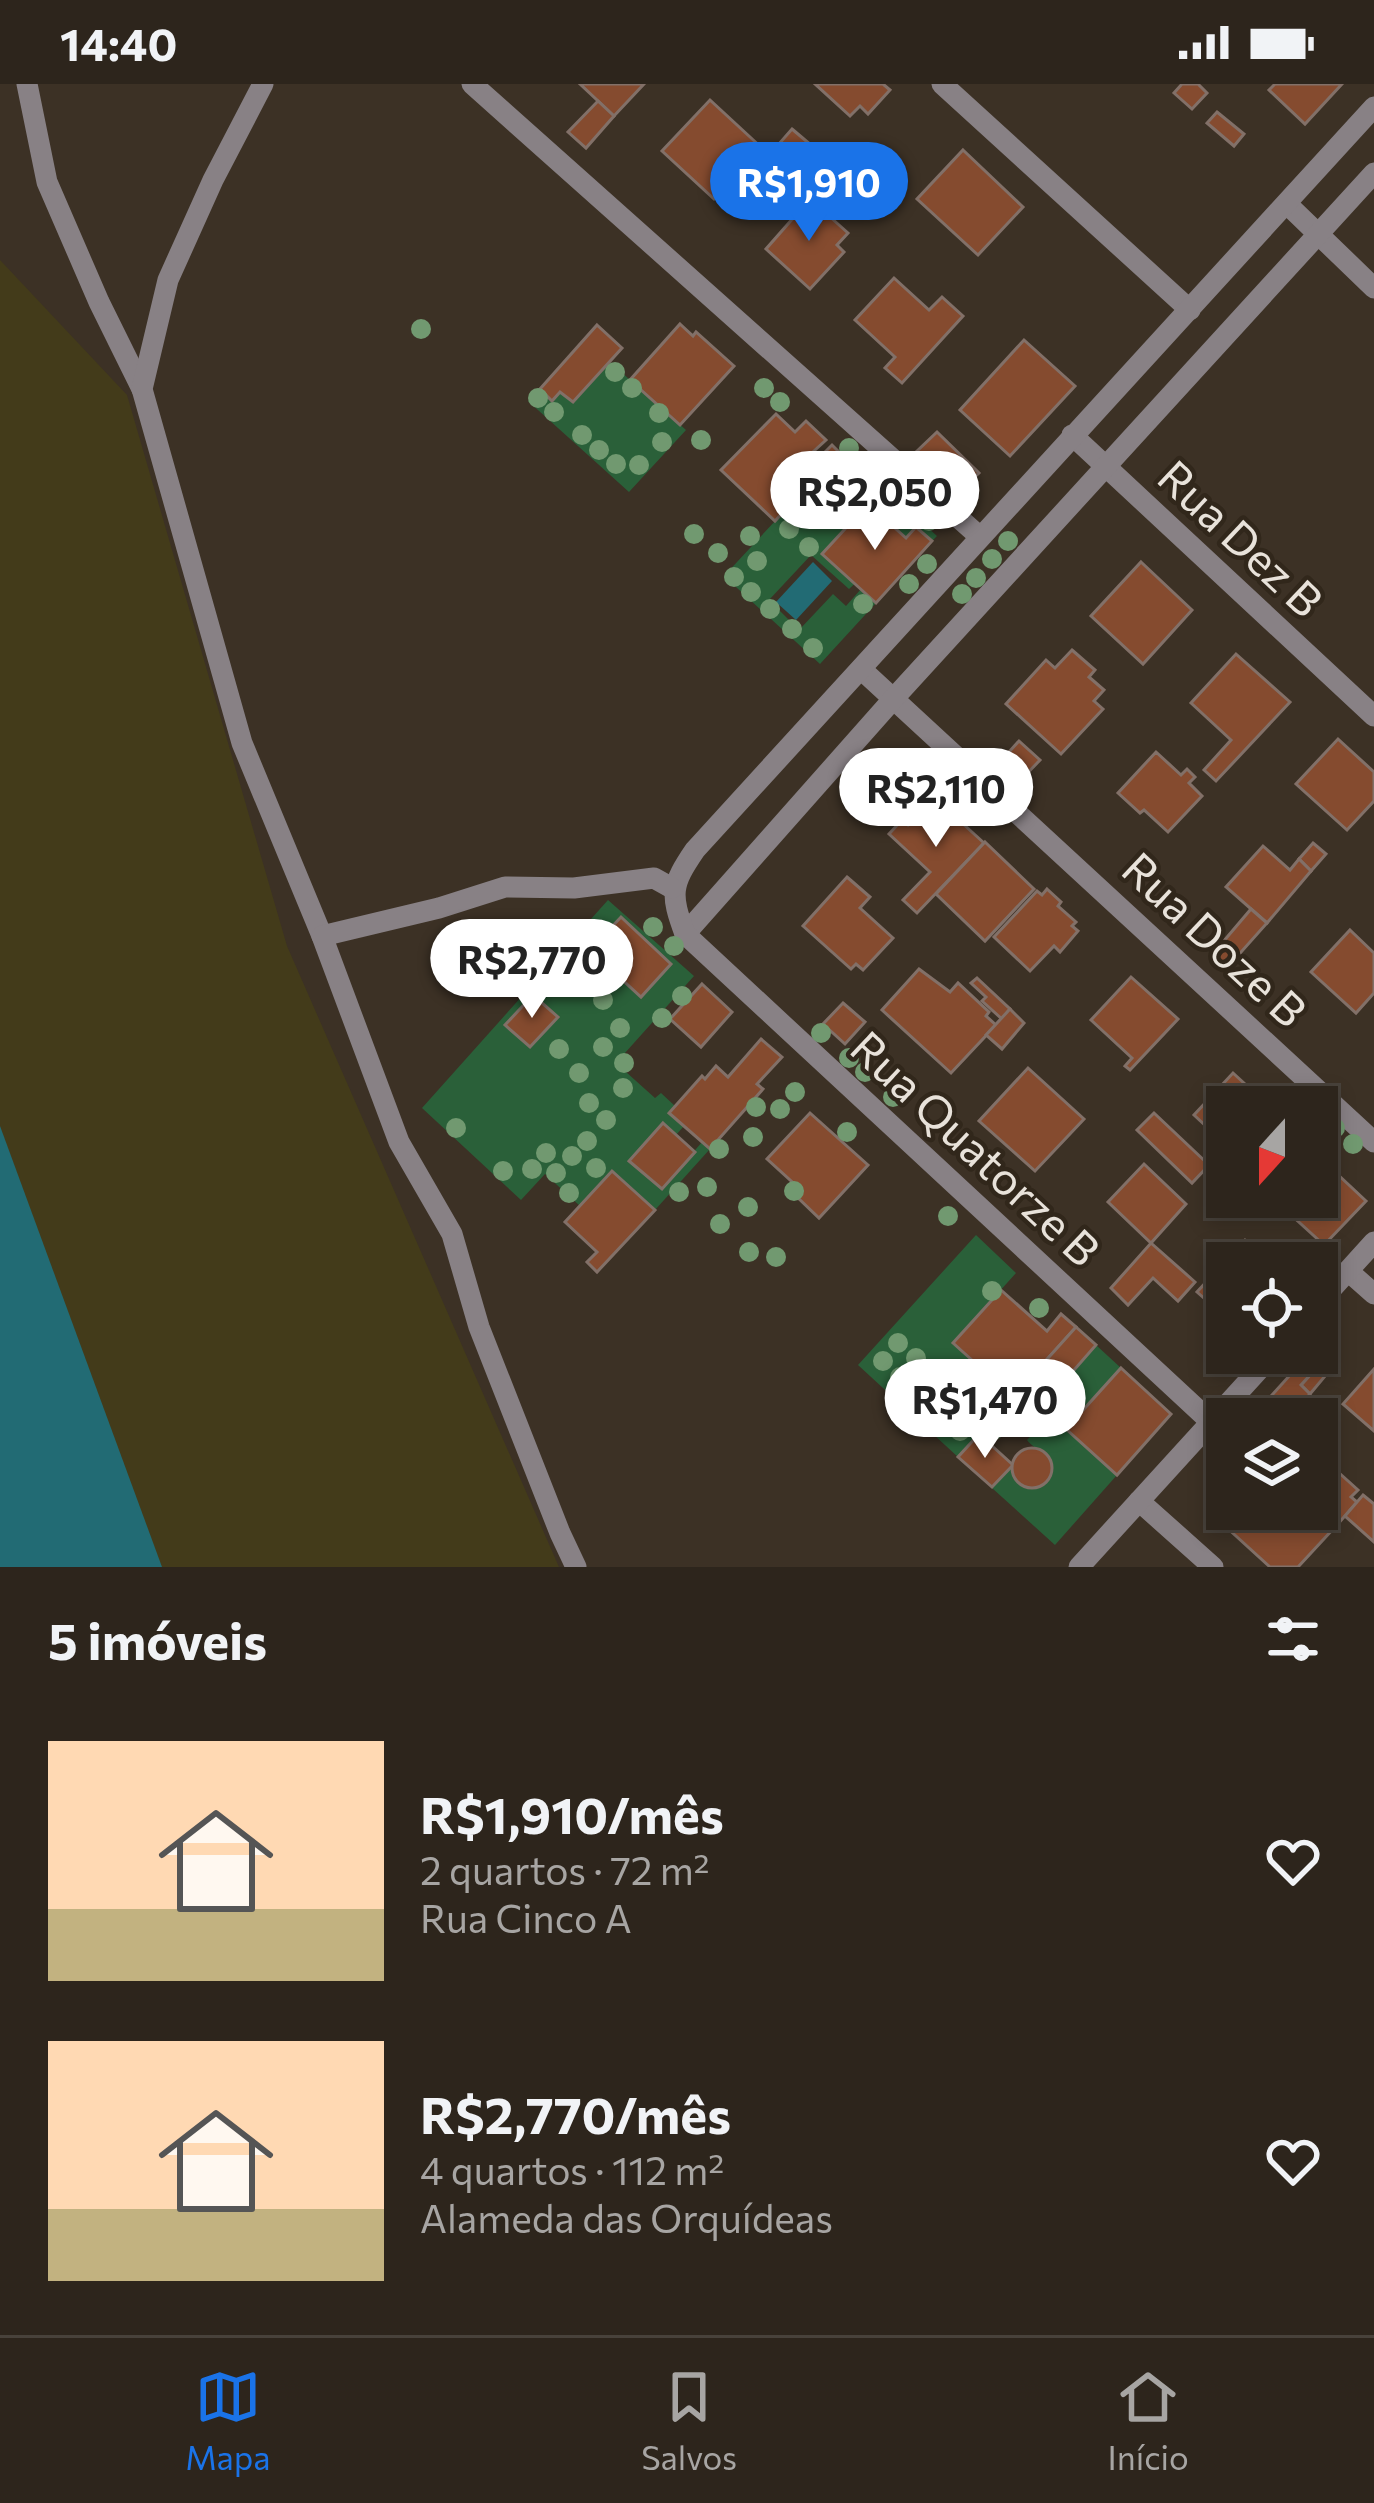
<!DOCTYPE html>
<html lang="pt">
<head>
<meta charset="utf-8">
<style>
  body { margin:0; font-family:Commissioner,sans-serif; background:#352d25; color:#f1f3f6; height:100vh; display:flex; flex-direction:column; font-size:45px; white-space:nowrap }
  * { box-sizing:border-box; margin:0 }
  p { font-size:39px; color:#a7a5a3 }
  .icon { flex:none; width:66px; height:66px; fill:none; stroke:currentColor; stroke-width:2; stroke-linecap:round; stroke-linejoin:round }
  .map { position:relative; height:1483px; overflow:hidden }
  .side { display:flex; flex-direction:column; background:#2d251c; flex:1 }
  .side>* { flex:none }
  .needle { width:78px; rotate:201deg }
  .tools { position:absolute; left:1206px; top:1002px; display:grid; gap:24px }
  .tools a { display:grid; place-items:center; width:132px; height:132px; border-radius:0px; background:#2d251c; box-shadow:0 6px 18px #0003,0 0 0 3px #48423b; font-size:60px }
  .price { position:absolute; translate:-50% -102px; padding:0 27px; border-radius:42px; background:#fff; color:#222; font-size:39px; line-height:78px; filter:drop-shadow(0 3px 6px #0008) }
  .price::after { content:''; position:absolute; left:50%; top:72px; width:36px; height:27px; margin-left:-18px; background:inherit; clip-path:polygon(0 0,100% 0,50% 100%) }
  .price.current { background:#1a73e8; color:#fff }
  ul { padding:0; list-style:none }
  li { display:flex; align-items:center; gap:36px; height:300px; padding:0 48px }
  li span { display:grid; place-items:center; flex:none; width:336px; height:240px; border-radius:0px; color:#555 }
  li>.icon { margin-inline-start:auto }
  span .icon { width:144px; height:144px; fill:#fffc; stroke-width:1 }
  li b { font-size:51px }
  h2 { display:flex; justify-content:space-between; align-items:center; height:144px; padding:0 48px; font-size:51px }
  .status { display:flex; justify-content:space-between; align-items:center; height:84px; padding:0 60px; background:#2d251c; direction:ltr }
  .status svg { height:33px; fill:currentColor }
  .tab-bar { display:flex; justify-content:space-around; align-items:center; height:168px; border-top:3px solid #48423b; background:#2d251c; font-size:33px; color:#a7a5a3 }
  .tab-bar a { display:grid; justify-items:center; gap:6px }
  .tab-bar .current { color:#1a73e8 }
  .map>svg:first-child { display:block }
  .green { fill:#2a6039 }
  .sand { fill:#433b1a }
  .water { fill:#226b74 }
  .building { fill:#854b2f; stroke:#827068; stroke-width:3 }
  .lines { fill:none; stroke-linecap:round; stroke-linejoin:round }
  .street { stroke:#888185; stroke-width:21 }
  .tree { fill:#719970 }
  .labels { text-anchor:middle; stroke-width:9; stroke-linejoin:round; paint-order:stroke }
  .street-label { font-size:45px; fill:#e8e2da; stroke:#31271b }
</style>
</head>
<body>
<div class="status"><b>14:40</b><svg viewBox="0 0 49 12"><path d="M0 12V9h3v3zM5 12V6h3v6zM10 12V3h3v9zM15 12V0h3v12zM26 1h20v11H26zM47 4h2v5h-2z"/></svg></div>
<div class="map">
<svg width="1374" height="1483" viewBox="0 0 1374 1483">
  <rect width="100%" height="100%" fill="#3c3125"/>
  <!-- green -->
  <g class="green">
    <polygon points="610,278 686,346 629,408 528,317 540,305 552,316 560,308 573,318"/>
    <polygon points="842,365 879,399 874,406 891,421 897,415 937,452 932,457 916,443 849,505 811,471 769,516 799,546 833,510 846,522 861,505 876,519 820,580 724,492"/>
    <polygon points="608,816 694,892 616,979 655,1014 661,1009 675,1022 669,1029 684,1042 676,1051 662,1039 630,1078 662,1105 702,1058 710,1065 655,1126 612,1087 580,1122 545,1090 521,1116 422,1024"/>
    <polygon points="976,1151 1016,1189 953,1259 1013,1313 958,1373 858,1281"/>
    <path d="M1096 1261 1121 1284 1066 1345 1117 1391 1055 1461 992 1404 1013 1381 1012 1389 1021 1401 1035 1404 1047 1397 1053 1382C1047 1368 1036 1367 1027 1356L1043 1339C1023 1330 1039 1316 1050 1304L1034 1289 1040 1283 1061 1300Z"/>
  </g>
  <!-- sand -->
  <polygon class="sand" points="0,176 127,311 287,862 559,1483 69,1483 0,1258"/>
  <!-- water -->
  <g class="water">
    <polygon points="813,478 832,497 796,536 776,518"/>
    <polygon points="0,1042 162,1483 0,1483"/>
  </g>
  <!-- building -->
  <g class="building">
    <polygon points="580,0 644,0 614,32"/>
    <polygon points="815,0 883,0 890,6 868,30 860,22 850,32"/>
    <polygon points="1182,0 1198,0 1207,9 1192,25 1174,9"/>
    <polygon points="1275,0 1342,0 1305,40 1269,6"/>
    <polygon points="710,16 763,65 714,115 662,67"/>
    <polygon points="598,17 614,32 586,64 568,48"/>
    <polygon points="1217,28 1244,50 1234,62 1207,39"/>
    <polygon points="792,45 818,67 803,83 778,61"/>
    <polygon points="783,66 803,83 786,101 767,84"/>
    <polygon points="963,66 1023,123 978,171 917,115"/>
    <polygon points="810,115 848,149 837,161 844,168 810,205 766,165"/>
    <polygon points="894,194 929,226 942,213 963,232 902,299 885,284 895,273 855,236"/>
    <polygon points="680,240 693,252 696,248 734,282 680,341 630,296"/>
    <polygon points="597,241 622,264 573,318 560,308 552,317 540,305"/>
    <polygon points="1024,256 1075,302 1010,372 960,326"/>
    <polygon points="776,330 795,348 806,337 826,356 814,367 820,373 832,361 839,368 775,437 721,386"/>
    <polygon points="937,348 979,389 965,402 974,411 968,418 915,369"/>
    <polygon points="868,420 906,454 916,443 932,457 876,519 822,470"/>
    <polygon points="1141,478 1192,526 1143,580 1091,532"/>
    <polygon points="1072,566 1095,586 1089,593 1104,606 1094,617 1103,625 1061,670 1006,620 1046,576 1055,584"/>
    <polygon points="1236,570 1290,618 1216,697 1204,686 1231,656 1191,619"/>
    <polygon points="1338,655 1374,688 1374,717 1347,746 1296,700"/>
    <polygon points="1019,657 1040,676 1020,697 1000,678"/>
    <polygon points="1156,668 1181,691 1187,685 1195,693 1189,699 1202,712 1168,748 1144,726 1140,729 1118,709"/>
    <polygon points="939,718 984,759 917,829 903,816 930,788 889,750 902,736 908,741 913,735 919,740"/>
    <polygon points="985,758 1034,805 985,857 936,810"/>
    <polygon points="1313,759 1326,770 1311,787 1299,775"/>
    <polygon points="1263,762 1290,786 1299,775 1311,787 1267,839 1226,803"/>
    <polygon points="847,793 870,813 860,824 893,854 863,886 856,880 851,885 803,842"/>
    <polygon points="1047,805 1061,818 1058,822 1076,838 1072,842 1078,847 1060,868 1054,862 1030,887 994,853 1037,807 1042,811"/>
    <polygon points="1251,825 1267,839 1226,885 1211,872"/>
    <polygon points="621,833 671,880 641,913 590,866"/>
    <polygon points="1350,846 1374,869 1374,909 1356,929 1311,888"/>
    <polygon points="919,885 950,908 958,899 989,928 986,932 996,941 951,989 882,926"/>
    <polygon points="1131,893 1178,935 1130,986 1125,982 1132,974 1091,936"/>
    <polygon points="977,894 1010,925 1002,935 982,917 986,913 971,899"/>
    <polygon points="702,900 732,928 701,963 670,935"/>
    <polygon points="533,911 558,933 530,963 505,941"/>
    <polygon points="843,919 865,938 845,960 823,940"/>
    <polygon points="1010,925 1024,939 1002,965 986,951"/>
    <polygon points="761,955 782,973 757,1000 763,1005 710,1065 669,1029 702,992 705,995 716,982 728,993"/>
    <polygon points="1028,984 1084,1035 1035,1087 979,1037"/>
    <polygon points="1233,989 1270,1023 1227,1023 1227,1073 1218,1065 1224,1059 1194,1031"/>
    <polygon points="810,1029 868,1081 819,1134 797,1113 802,1107 767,1075"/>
    <polygon points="1154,1029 1209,1081 1192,1099 1137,1046"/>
    <polygon points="663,1039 695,1068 662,1105 629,1077"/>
    <polygon points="1318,1072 1366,1117 1324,1161 1277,1118 1281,1113 1317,1113"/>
    <polygon points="1144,1080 1186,1120 1151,1159 1108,1118"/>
    <polygon points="612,1087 655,1126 597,1188 587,1178 597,1168 565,1138"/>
    <polygon points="1245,1156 1268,1177 1227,1179 1227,1242 1211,1227 1214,1223 1197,1208"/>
    <polygon points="1151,1159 1195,1198 1178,1217 1153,1194 1128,1221 1111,1204"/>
    <polygon points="1001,1206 1047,1247 1061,1230 1076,1243 1013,1313 953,1259"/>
    <polygon points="1076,1243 1096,1261 1061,1301 1040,1283"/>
    <polygon points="1317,1263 1336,1279 1310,1310 1301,1301 1311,1290 1300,1280 1309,1269 1317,1269"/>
    <polygon points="1300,1280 1311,1290 1301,1301 1310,1310 1286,1335 1279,1335 1263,1321"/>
    <polygon points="1121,1284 1171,1330 1117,1391 1066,1345"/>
    <polygon points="1374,1285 1374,1347 1343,1320"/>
    <polygon points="979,1350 1013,1381 992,1403 958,1373"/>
    <circle cx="1032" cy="1384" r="20"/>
    <polygon points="1337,1387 1358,1406 1351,1413 1357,1418 1337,1441 1317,1423 1317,1408"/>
    <polygon points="1363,1411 1374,1420 1374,1458 1345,1432"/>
    <polygon points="1241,1425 1314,1425 1334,1444 1298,1483 1270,1483 1225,1442"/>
  </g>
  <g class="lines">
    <!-- street -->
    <g class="street">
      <polyline points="27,0 47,98 99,218 142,305"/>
      <polyline points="263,0 213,96 168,196 142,305 242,659 322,852"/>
      <polyline points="472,0 979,452"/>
      <polyline points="942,0 1190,226"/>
      <polyline points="1287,120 1374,204"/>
      <polyline points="1072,351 1374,632"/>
      <polyline points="861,585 1374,1058"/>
      <polyline points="685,850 895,613 1374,89"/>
      <polyline points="1348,1187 1374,1210"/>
      <polyline points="1317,1221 1374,1158"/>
      <path d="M1211 1338 685 850C670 810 671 801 695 766L1374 23"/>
      <polyline points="1139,1417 1213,1483"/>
      <polyline points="576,1483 560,1449 479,1243 452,1150 399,1058 322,852 439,824 505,803 574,804 654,794 672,804"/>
      <polyline points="1079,1483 1274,1269"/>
    </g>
  </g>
  <!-- trees -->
  <g class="tree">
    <circle cx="421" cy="245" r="10"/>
    <circle cx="615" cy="288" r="10"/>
    <circle cx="632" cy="304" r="10"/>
    <circle cx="764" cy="304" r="10"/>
    <circle cx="538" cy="314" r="10"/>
    <circle cx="780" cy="318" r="10"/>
    <circle cx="554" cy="328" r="10"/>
    <circle cx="659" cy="329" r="10"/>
    <circle cx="582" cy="351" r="10"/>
    <circle cx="701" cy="356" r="10"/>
    <circle cx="662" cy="358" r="10"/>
    <circle cx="849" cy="364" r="10"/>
    <circle cx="599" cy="366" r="10"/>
    <circle cx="616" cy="380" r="10"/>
    <circle cx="639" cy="381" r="10"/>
    <circle cx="869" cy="381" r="10"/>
    <circle cx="850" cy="391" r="10"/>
    <circle cx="910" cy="418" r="10"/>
    <circle cx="828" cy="419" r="10"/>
    <circle cx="852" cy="419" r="10"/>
    <circle cx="813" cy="435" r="10"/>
    <circle cx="929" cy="437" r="10"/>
    <circle cx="789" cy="445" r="10"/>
    <circle cx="694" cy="450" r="10"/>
    <circle cx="750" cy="452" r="10"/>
    <circle cx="1008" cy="457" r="10"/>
    <circle cx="809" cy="463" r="10"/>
    <circle cx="718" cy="469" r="10"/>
    <circle cx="992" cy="475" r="10"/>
    <circle cx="757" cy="477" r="10"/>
    <circle cx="927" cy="480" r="10"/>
    <circle cx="734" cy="493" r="10"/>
    <circle cx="976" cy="494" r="10"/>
    <circle cx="909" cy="500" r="10"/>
    <circle cx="751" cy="508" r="10"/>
    <circle cx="962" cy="510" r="10"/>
    <circle cx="863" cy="520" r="10"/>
    <circle cx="770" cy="525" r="10"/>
    <circle cx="792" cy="545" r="10"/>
    <circle cx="813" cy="564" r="10"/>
    <circle cx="653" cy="843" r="10"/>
    <circle cx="580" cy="859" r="10"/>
    <circle cx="674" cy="862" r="10"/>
    <circle cx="563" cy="876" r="10"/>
    <circle cx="575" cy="901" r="10"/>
    <circle cx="682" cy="912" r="10"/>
    <circle cx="603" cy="916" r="10"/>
    <circle cx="662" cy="934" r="10"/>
    <circle cx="620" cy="944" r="10"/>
    <circle cx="821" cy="949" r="10"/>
    <circle cx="603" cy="963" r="10"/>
    <circle cx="559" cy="965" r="10"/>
    <circle cx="849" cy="974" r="10"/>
    <circle cx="624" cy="979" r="10"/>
    <circle cx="865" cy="988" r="10"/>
    <circle cx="579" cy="989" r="10"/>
    <circle cx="623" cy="1004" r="10"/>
    <circle cx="795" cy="1008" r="10"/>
    <circle cx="893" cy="1013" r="10"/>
    <circle cx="589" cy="1019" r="10"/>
    <circle cx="756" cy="1023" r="10"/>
    <circle cx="780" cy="1025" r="10"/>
    <circle cx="606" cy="1036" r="10"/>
    <circle cx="456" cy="1044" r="10"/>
    <circle cx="1335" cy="1044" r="10"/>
    <circle cx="847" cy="1048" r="10"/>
    <circle cx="753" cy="1053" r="10"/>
    <circle cx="587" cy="1057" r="10"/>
    <circle cx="1353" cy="1060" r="10"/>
    <circle cx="719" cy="1065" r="10"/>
    <circle cx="546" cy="1069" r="10"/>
    <circle cx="572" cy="1072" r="10"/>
    <circle cx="596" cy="1084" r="10"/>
    <circle cx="532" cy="1085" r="10"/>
    <circle cx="503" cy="1087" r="10"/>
    <circle cx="556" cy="1089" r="10"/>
    <circle cx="707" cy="1103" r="10"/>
    <circle cx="794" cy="1107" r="10"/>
    <circle cx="679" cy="1108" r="10"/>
    <circle cx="569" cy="1109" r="10"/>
    <circle cx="748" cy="1123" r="10"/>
    <circle cx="948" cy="1132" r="10"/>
    <circle cx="720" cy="1140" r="10"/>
    <circle cx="749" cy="1168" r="10"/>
    <circle cx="776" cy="1173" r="10"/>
    <circle cx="992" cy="1207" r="10"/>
    <circle cx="1039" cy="1224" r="10"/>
    <circle cx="898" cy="1259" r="10"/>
    <circle cx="916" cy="1274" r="10"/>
    <circle cx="883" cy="1277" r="10"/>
    <circle cx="900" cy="1293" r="10"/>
    <circle cx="938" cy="1293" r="10"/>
    <circle cx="960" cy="1312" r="10"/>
    <circle cx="922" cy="1313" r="10"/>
    <circle cx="977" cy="1326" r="10"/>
    <circle cx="1014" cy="1326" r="10"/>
    <circle cx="941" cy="1331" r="10"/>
    <circle cx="994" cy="1346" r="10"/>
    <circle cx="960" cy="1347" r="10"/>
  </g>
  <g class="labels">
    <!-- street labels -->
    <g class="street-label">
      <text transform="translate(1240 455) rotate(43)" y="16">Rua Dez B</text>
      <text transform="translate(1214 856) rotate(43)" y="16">Rua Doze B</text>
      <text transform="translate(975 1065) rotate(43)" y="16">Rua Quatorze B</text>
    </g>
  </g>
</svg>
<div class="tools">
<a><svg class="needle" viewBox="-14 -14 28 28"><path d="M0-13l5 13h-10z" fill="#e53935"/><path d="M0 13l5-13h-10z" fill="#a7a5a3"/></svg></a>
<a><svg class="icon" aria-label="locate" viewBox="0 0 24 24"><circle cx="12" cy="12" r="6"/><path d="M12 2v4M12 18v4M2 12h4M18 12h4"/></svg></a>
<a><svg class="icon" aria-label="layers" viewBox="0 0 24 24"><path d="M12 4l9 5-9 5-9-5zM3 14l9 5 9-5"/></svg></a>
</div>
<b class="price current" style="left:809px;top:160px">R$1,910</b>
<b class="price" style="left:875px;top:469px">R$2,050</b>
<b class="price" style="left:936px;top:766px">R$2,110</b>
<b class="price" style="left:532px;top:937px">R$2,770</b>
<b class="price" style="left:985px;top:1377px">R$1,470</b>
</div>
<section class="side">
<h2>5 imóveis<svg class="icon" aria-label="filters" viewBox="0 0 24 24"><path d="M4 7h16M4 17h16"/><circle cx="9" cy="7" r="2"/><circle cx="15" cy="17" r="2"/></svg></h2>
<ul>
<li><span style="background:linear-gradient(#ffd9b3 70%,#c2b280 0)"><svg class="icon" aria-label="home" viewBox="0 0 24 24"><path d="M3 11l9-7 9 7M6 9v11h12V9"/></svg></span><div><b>R$1,910/mês</b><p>2 quartos · 72 m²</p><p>Rua Cinco A</p></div><svg class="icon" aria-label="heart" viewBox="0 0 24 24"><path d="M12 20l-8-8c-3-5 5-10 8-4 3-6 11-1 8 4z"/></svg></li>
<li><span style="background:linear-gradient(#ffd9b3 70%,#c2b280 0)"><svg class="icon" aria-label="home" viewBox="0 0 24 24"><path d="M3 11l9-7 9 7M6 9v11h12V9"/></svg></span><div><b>R$2,770/mês</b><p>4 quartos · 112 m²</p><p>Alameda das Orquídeas</p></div><svg class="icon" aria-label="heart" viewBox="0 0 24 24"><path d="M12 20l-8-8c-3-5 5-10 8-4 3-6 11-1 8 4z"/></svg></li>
</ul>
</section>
<nav class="tab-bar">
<a class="current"><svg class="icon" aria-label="map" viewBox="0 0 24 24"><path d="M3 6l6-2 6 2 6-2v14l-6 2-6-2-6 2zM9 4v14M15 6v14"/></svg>Mapa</a>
<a><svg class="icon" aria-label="saved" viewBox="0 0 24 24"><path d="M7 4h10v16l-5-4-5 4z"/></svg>Salvos</a>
<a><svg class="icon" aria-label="home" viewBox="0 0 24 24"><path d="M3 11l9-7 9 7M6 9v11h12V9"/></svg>Início</a>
</nav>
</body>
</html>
